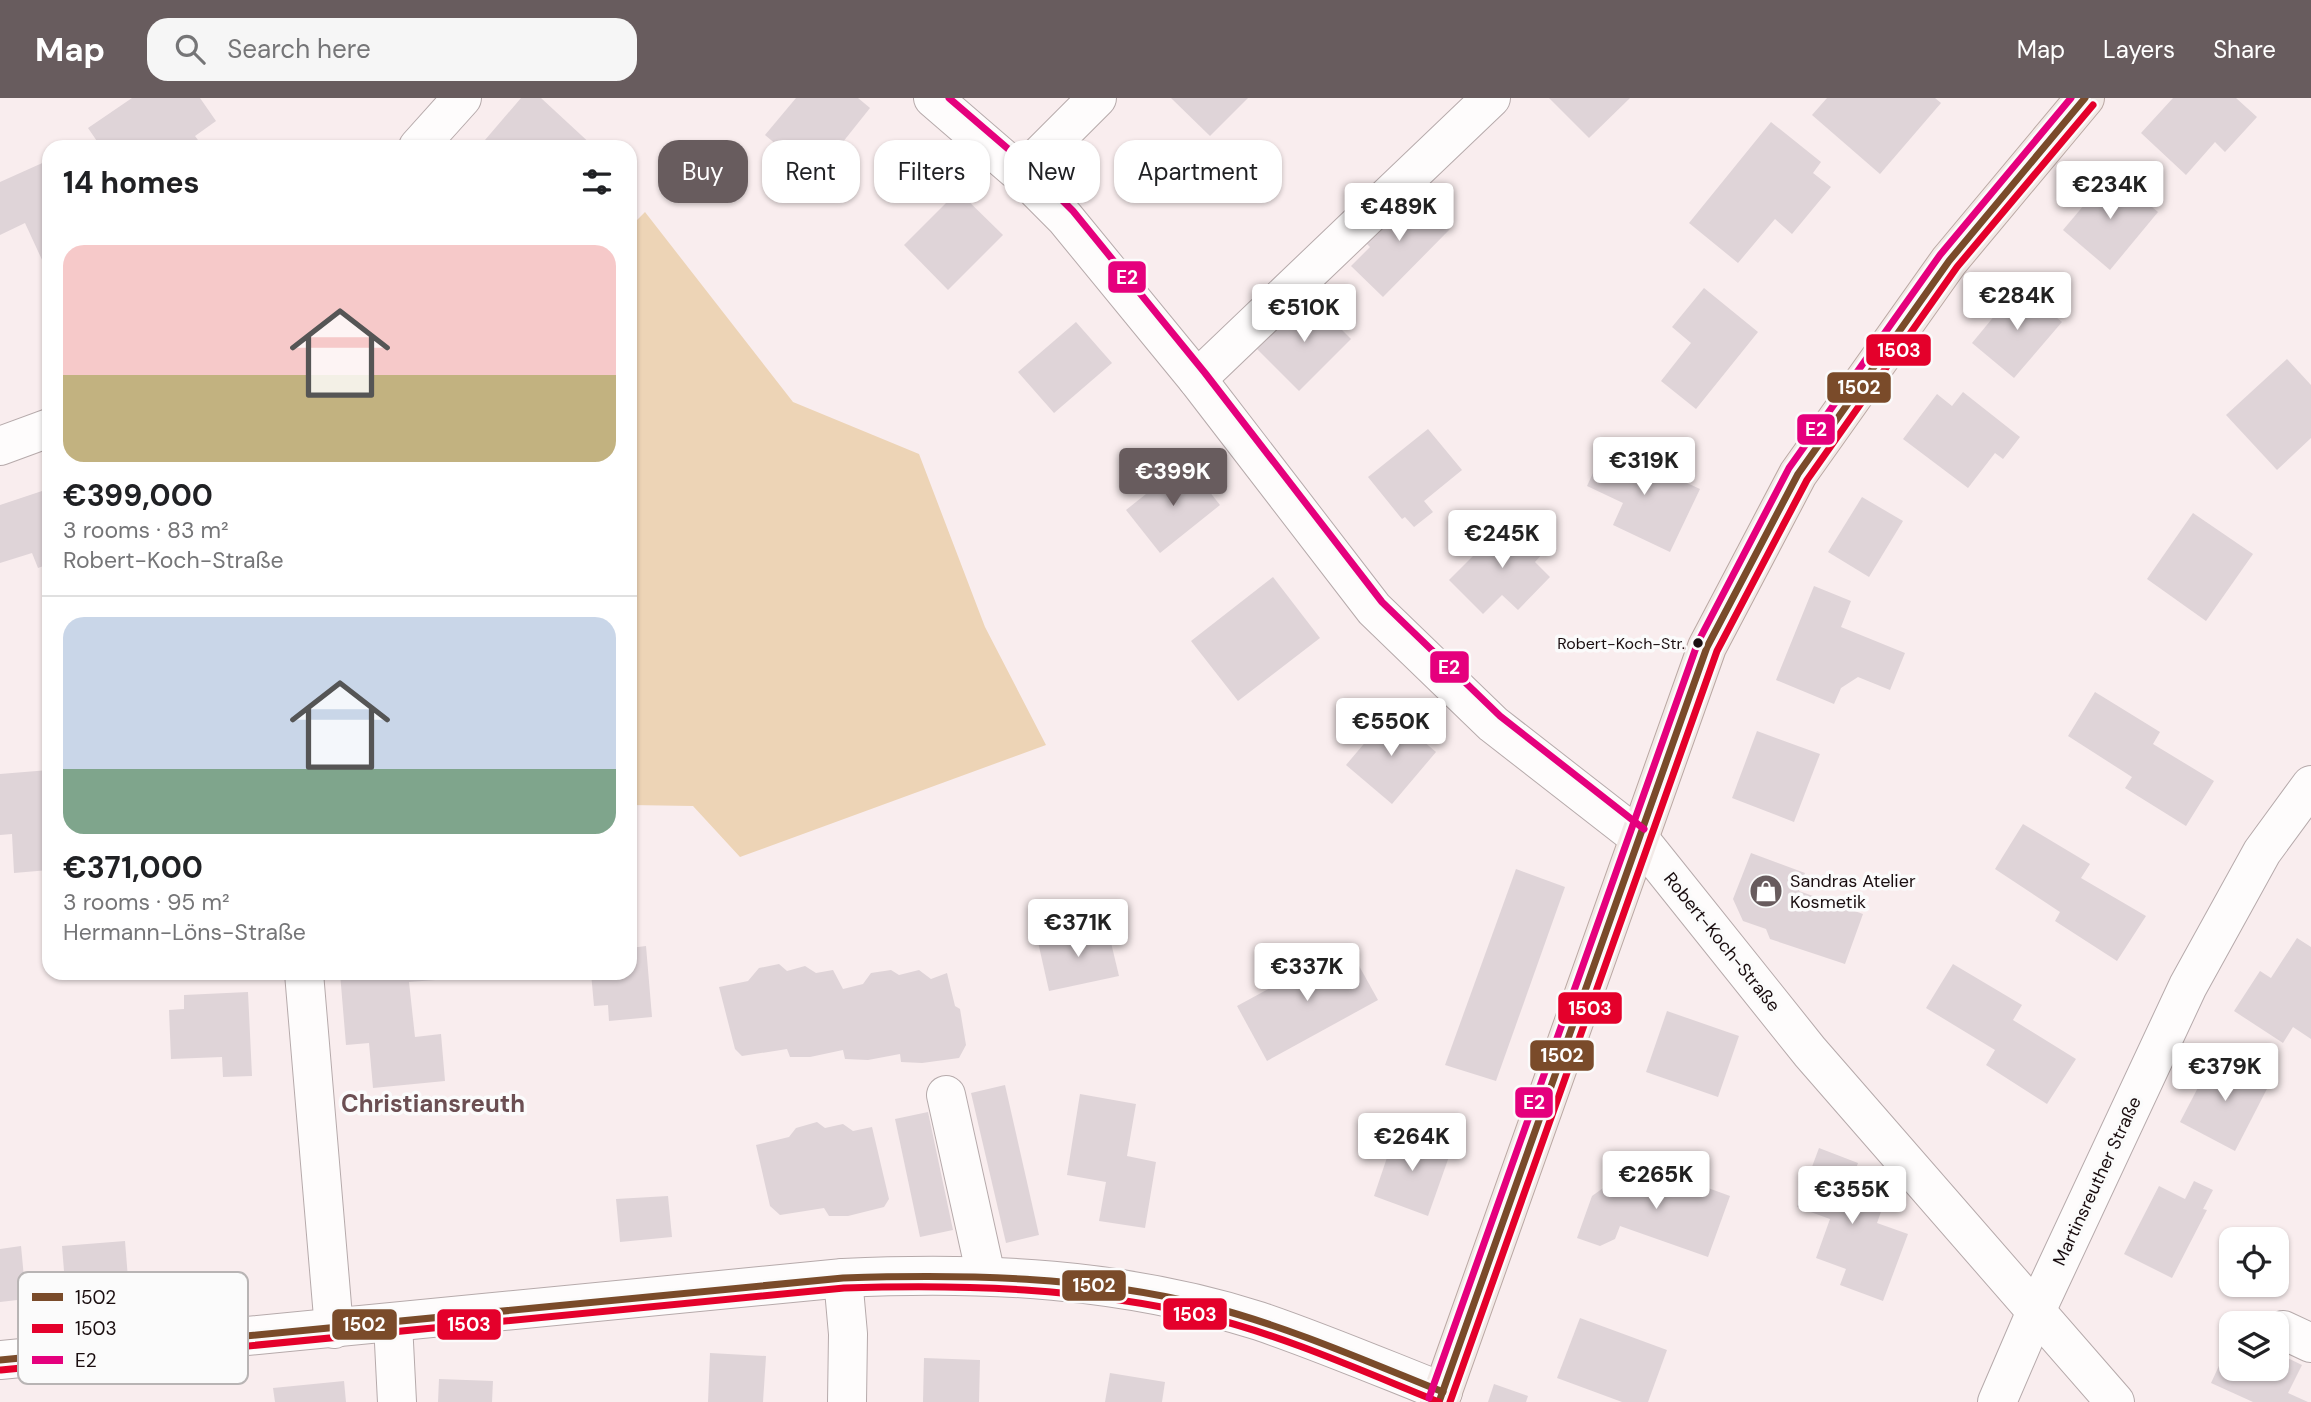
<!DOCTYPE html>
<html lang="en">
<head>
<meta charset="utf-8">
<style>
  body { margin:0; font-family:"DM Sans",sans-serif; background:#f6f6f6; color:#202124; height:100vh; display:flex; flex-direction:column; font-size:26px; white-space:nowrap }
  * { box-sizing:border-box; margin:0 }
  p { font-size:23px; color:#757577 }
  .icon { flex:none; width:38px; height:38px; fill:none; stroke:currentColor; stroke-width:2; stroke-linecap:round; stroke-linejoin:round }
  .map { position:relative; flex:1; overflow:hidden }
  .drawer { position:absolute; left:42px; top:42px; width:595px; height:840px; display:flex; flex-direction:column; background:#fff; border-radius:21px; box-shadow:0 2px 5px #0004 }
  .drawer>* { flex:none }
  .guide { position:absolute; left:658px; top:42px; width:665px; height:63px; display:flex; gap:14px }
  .controls { position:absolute; left:2219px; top:1129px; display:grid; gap:14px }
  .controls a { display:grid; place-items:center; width:70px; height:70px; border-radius:14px; background:#fff; box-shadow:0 2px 5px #0004; font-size:35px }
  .price { position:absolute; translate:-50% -60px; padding:0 16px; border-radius:7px; background:#fff; color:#222; font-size:23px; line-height:46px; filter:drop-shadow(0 2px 4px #0008) }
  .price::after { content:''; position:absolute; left:50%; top:42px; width:21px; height:16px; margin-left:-10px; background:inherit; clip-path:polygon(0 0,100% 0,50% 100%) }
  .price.active { background:#685c5e; color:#fff }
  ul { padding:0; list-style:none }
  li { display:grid; align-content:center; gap:14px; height:371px; padding:0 21px }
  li+li { border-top:2px solid #e0e0e0 }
  li span { display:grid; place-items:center; height:217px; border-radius:21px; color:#555 }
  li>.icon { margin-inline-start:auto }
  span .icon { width:126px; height:126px; fill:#fffc; stroke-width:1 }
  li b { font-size:30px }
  h2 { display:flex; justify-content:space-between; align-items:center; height:84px; padding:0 21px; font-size:30px }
  .chip { padding:0 24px; border-radius:21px; background:#fff; box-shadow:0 2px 5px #0004; font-size:24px; line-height:63px }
  .chip.active { background:#685c5e; color:#fff }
  header { display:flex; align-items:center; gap:42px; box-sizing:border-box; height:98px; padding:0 35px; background:#685c5e; color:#fff }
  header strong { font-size:33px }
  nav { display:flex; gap:38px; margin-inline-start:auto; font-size:24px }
  .search { width:490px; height:63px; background:#f6f6f6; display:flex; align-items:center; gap:18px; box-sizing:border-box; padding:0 24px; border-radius:21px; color:#757577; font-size:26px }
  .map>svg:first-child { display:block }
  .green { fill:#edd4b6 }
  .building { fill:#dfd4d8 }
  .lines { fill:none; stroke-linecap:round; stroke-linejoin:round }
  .minor-casing { stroke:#b6aaab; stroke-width:40 }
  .major-casing { stroke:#baa8a3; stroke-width:40 }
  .minor { stroke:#fefcfc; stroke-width:38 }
  .major { stroke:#f2e9e6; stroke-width:38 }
  .bus-1-casing { stroke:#fbfbfb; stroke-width:12 }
  .bus-2-casing { stroke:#fbfbfb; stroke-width:12 }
  .bus-3-casing { stroke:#fbfbfb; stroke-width:12 }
  .bus-1 { stroke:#7a4b2a; stroke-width:7 }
  .bus-2 { stroke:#e4002b; stroke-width:7 }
  .bus-3 { stroke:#e5007d; stroke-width:7 }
  .bus-dot { fill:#1a0e10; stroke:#fbfbfb; stroke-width:2.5 }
  .labels { text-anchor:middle; stroke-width:7; stroke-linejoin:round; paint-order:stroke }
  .bus-label { font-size:16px; fill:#1a0e10; stroke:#fbfbfb; text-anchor:end }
  .poi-label { font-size:18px; fill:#1a0e10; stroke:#fbfbfb; text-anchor:start }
  .street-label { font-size:18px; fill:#1a0e10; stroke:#fbfbfb }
  .district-label { font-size:24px; font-weight:bold; fill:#6b4e52; stroke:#fbfbfb }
  .key { fill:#fbfbfb; stroke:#b8b4b4; stroke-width:2 }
  .key-label { font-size:19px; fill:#1a0e10 }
  .line-badge { stroke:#fbfbfb; stroke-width:2.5 }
  .badge-label { font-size:19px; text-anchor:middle; font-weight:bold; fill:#fff }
</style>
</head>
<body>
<header>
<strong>Map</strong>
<div class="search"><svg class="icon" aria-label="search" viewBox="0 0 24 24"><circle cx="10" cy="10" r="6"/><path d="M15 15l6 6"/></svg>Search here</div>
<nav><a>Map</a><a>Layers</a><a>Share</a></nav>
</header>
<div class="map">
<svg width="2311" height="1304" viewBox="0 0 2311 1304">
  <rect width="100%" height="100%" fill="#f9edee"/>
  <!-- green -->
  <polygon class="green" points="645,114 793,304 919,356 985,529 1046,647 740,759 693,708 630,707 630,129"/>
  <!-- building -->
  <g class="building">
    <polygon points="132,0 200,0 216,23 195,38 203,49 127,49 125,46 120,49 101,49 88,30"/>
    <polygon points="521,0 541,0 594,49 479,49"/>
    <polygon points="796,0 858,0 870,10 815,79 765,37"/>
    <polygon points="1171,0 1248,0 1210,38"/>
    <polygon points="1549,0 1630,0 1589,40"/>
    <polygon points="1827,0 1935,0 1941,5 1880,76 1812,17"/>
    <polygon points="2173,0 2236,0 2257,19 2225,54 2215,44 2186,77 2141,35"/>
    <polygon points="1771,24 1821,64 1813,75 1831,89 1792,136 1775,121 1738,165 1689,125"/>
    <polygon points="49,62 49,177 25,125 0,137 0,84"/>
    <polygon points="2111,75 2158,114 2110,172 2063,132"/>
    <polygon points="1411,92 1450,131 1383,199 1351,168 1370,149 1362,141"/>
    <polygon points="958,93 1003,137 948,192 904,147"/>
    <polygon points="2019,188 2062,224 2014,280 1972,245"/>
    <polygon points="1704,190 1758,234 1696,311 1661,283 1691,245 1672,229"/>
    <polygon points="1309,199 1351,241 1299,293 1257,251"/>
    <polygon points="1076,224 1112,265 1054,315 1018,274"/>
    <polygon points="2287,261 2311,287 2311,340 2277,372 2226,317"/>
    <polygon points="1963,294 2020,339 2003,361 1995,355 1968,390 1903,341 1937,296 1952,308"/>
    <polygon points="1428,331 1462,372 1424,403 1433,414 1414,429 1405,419 1402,421 1368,379"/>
    <polygon points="1606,347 1700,391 1670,454 1613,427 1623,405 1587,388"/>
    <polygon points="1186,364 1220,407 1160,455 1126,412"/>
    <polygon points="45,392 49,403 49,466 38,470 32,455 0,465 0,407"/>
    <polygon points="1862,399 1903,423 1869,479 1828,454"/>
    <polygon points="2193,415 2253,456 2206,523 2147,481"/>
    <polygon points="1510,421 1544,454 1535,464 1550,479 1518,512 1502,497 1483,516 1449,482"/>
    <polygon points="1273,479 1320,540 1238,603 1191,543"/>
    <polygon points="1814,488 1851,503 1841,529 1905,555 1890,592 1858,579 1841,590 1834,606 1776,582"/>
    <polygon points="2095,594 2160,634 2153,646 2214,683 2186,728 2125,690 2132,679 2068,638"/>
    <polygon points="1390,615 1436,654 1392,706 1346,667"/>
    <polygon points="1757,633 1820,656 1794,724 1732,700"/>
    <polygon points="49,672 49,772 14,775 12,736 0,737 0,676"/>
    <polygon points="2023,726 2090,766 2081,780 2146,818 2117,863 2055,823 2060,814 1995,771"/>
    <polygon points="1751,755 1805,775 1799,793 1863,816 1845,866 1770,841 1766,831 1743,823 1733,801"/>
    <polygon points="1516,771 1565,789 1496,983 1445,967"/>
    <polygon points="1107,828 1119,878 1049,893 1038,844"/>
    <polygon points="2297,840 2311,849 2311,941 2293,929 2283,945 2234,913 2260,873 2271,880"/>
    <polygon points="646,848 652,919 609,923 608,907 594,908 591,875 630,875 630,850"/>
    <polygon points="1348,848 1378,902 1267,963 1237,908"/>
    <polygon points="779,866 787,873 805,868 816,875 833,872 843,891 863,886 871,875 891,872 899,877 919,872 931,881 947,875 955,908 960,911 966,947 959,960 922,965 901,964 900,956 868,962 845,961 843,952 810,959 790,959 787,951 742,958 735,951 719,889 748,883 759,870"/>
    <polygon points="1953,866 2022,907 2013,922 2076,961 2047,1006 1986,967 1995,952 1926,910"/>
    <polygon points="340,875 448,875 449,881 409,884 415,939 441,936 445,983 373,990 369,945 346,947"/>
    <polygon points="248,894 252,978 223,979 222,959 171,961 169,912 184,911 184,897"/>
    <polygon points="1667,913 1739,938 1718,999 1646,974"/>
    <polygon points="2215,957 2270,985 2235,1053 2180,1024"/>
    <polygon points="1005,987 1039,1137 1006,1145 971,995"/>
    <polygon points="1080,996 1136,1006 1127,1058 1156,1064 1145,1130 1099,1123 1106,1084 1067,1077"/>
    <polygon points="928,1014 953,1132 920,1139 895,1021"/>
    <polygon points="817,1024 825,1030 843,1026 853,1033 872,1029 889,1101 884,1109 848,1118 829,1118 824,1110 780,1117 770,1108 756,1047 789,1039 796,1030"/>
    <polygon points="1396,1033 1451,1053 1428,1118 1374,1098"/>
    <polygon points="1819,1050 1858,1065 1850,1087 1886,1100 1877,1125 1908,1136 1883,1203 1840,1187 1846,1171 1816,1160 1830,1121 1797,1109"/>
    <polygon points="1634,1063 1730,1098 1708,1159 1620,1128 1615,1141 1600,1148 1577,1140 1592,1098 1613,1083 1626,1088"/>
    <polygon points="2194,1083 2213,1092 2203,1111 2207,1112 2172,1180 2124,1156 2159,1088 2185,1101"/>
    <polygon points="668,1098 672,1139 620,1144 616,1101"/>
    <polygon points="125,1143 129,1193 66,1198 62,1148"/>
    <polygon points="21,1148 26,1201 0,1204 0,1151"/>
    <polygon points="1580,1220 1667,1252 1648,1304 1622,1304 1557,1280"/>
    <polygon points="2231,1242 2231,1270 2277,1270 2277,1255 2302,1267 2288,1295 2308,1304 2253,1304 2211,1285"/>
    <polygon points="710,1255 766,1258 763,1304 708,1304"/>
    <polygon points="924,1260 980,1262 979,1304 923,1304"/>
    <polygon points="1110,1275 1165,1284 1162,1304 1105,1304"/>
    <polygon points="439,1281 493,1283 492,1304 438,1304"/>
    <polygon points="344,1283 346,1304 275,1304 273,1290"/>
    <polygon points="1494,1286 1528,1298 1526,1304 1488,1304"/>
  </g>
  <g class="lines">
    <defs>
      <g id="minor">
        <polyline points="933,0 1021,76 1065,120 1197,281 1374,511 1493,626 1638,739 1810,954 2115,1304"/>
        <polyline points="418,49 462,0"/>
        <polyline points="1021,76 1097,0"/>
        <polyline points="1197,281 1491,0"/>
        <polyline points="0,348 49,330"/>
        <polyline points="304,875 334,1231"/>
        <polyline points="946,997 986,1178"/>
        <polyline points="843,1180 848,1236 847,1304"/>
        <polyline points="393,1225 397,1304"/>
        <polyline points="2283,1232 2311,1245"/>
        <path d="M0 1262 843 1180C983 1173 1124 1180 1259 1223 1321 1244 1382 1270 1443 1294"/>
        <polyline points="1997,1304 2037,1211 2188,888 2262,754 2311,687"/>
      </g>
      <polyline id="major" points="1439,1304 1707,549 1798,376 1949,163 2085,0"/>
    </defs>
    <!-- minor casing -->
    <use href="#minor" class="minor-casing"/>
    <!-- major casing -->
    <use href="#major" class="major-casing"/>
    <!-- minor -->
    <use href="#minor" class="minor"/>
    <!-- major -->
    <use href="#major" class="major"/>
    <defs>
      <g id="bus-1">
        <path d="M0 1262 843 1180C965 1176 1088 1178 1208 1208 1289 1229 1366 1263 1443 1294"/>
        <polyline points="1439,1304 1707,549 1798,376 1949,163 2085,0"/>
      </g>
      <g id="bus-2">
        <path d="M1 1272 844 1190C965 1186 1085 1190 1204 1218 1285 1238 1362 1273 1439 1304"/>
        <polyline points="1450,1304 1717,553 1807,382 1957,169 2093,7"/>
      </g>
      <g id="bus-3">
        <polyline points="949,0 1028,68 1073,113 1205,275 1382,504 1500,618 1644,731"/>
        <polyline points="1429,1300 1698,544 1789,370 1940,157 2071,0"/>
      </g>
    </defs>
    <!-- bus-1 casing -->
    <use href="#bus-1" class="bus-1-casing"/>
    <!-- bus-2 casing -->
    <use href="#bus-2" class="bus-2-casing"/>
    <!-- bus-3 casing -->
    <use href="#bus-3" class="bus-3-casing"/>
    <!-- bus-1 -->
    <use href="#bus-1" class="bus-1"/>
    <!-- bus-2 -->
    <use href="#bus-2" class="bus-2"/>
    <!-- bus-3 -->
    <use href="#bus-3" class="bus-3"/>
  </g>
  <!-- icons -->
  <defs>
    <symbol id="shop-disc" viewBox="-11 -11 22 22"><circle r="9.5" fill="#685c5e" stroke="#fbfbfb"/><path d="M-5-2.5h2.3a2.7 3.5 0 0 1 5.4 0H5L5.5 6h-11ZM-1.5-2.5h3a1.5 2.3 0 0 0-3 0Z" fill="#fff"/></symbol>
  </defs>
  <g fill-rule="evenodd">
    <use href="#shop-disc" x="1747" y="774" width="38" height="38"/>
  </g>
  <!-- markers -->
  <circle class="bus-dot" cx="1698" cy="545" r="6"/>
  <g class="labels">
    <!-- bus labels -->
    <g class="bus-label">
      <text x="1685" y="551">Robert-Koch-Str.</text>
    </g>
    <!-- poi labels -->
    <g class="poi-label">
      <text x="1790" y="789">Sandras Atelier<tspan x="1790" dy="21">Kosmetik</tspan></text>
    </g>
    <!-- street labels -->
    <g class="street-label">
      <text transform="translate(1722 844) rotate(51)" y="6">Robert-Koch-Straße</text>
      <text transform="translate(2097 1083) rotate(-65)" y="6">Martinsreuther Straße</text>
    </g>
    <!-- district labels -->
    <g class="district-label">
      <text x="433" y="1014">Christiansreuth</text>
    </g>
  </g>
  <!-- legend -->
  <rect x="18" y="1174" width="230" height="112" rx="10" class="key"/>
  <rect x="32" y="1195" width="31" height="8" fill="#7a4b2a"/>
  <rect x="32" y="1226" width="31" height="9" fill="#e4002b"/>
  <rect x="32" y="1258" width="31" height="8" fill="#e5007d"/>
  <g class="key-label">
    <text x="75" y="1206">1502</text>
    <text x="75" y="1237">1503</text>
    <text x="75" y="1269">E2</text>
  </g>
  <g class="line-badge">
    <rect x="1107" y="162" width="40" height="34" rx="7" fill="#e5007d"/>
    <rect x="1865" y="235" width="67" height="34" rx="7" fill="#e4002b"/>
    <rect x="1826" y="273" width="66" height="33" rx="7" fill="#7a4b2a"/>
    <rect x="1796" y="315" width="40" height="33" rx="7" fill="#e5007d"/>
    <rect x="1429" y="552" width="41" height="34" rx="7" fill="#e5007d"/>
    <rect x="1557" y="893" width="66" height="34" rx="7" fill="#e4002b"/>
    <rect x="1529" y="941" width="66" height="33" rx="7" fill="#7a4b2a"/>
    <rect x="1514" y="988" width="40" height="33" rx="7" fill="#e5007d"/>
    <rect x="1061" y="1171" width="66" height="33" rx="7" fill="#7a4b2a"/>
    <rect x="1162" y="1199" width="66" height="34" rx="7" fill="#e4002b"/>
    <rect x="436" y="1210" width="66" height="33" rx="7" fill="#e4002b"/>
    <rect x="331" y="1210" width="67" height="33" rx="7" fill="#7a4b2a"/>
  </g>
  <g class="badge-label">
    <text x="1127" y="186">E2</text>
    <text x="1899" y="259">1503</text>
    <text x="1859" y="296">1502</text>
    <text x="1816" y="338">E2</text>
    <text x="1449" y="576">E2</text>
    <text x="1590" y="917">1503</text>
    <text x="1562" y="964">1502</text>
    <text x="1534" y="1011">E2</text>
    <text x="1094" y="1194">1502</text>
    <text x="1195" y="1223">1503</text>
    <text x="469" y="1233">1503</text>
    <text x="364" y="1233">1502</text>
  </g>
</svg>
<div class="controls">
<a><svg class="icon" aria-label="locate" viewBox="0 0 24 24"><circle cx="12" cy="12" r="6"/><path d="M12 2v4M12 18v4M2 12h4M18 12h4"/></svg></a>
<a><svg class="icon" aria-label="layers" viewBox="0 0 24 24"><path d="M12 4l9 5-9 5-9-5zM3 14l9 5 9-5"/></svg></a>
</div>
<b class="price" style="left:2110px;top:123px">€234K</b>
<b class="price" style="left:1399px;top:145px">€489K</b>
<b class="price" style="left:2017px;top:234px">€284K</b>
<b class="price" style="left:1304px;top:246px">€510K</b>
<b class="price" style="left:1644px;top:399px">€319K</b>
<b class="price active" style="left:1173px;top:410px">€399K</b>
<b class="price" style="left:1502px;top:472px">€245K</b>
<b class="price" style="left:1391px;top:660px">€550K</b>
<b class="price" style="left:1078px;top:861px">€371K</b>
<b class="price" style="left:1307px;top:905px">€337K</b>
<b class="price" style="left:2225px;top:1005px">€379K</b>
<b class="price" style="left:1412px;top:1075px">€264K</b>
<b class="price" style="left:1656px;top:1113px">€265K</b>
<b class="price" style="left:1852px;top:1128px">€355K</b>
<div class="guide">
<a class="chip active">Buy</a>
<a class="chip">Rent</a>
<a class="chip">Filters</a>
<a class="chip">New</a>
<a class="chip">Apartment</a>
</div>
<section class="drawer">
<h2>14 homes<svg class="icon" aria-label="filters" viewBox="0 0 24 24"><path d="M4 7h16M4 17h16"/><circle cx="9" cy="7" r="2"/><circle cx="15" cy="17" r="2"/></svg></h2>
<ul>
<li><span style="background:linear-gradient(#f6c9c9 60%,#c2b280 0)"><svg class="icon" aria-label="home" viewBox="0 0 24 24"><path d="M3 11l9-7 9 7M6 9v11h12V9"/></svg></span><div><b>€399,000</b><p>3 rooms · 83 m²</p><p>Robert-Koch-Straße</p></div></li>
<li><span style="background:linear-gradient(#c9d6e8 70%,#7fa58c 0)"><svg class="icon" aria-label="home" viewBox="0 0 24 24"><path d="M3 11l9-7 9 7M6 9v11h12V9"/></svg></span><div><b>€371,000</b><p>3 rooms · 95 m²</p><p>Hermann-Löns-Straße</p></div></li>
</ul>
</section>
</div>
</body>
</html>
